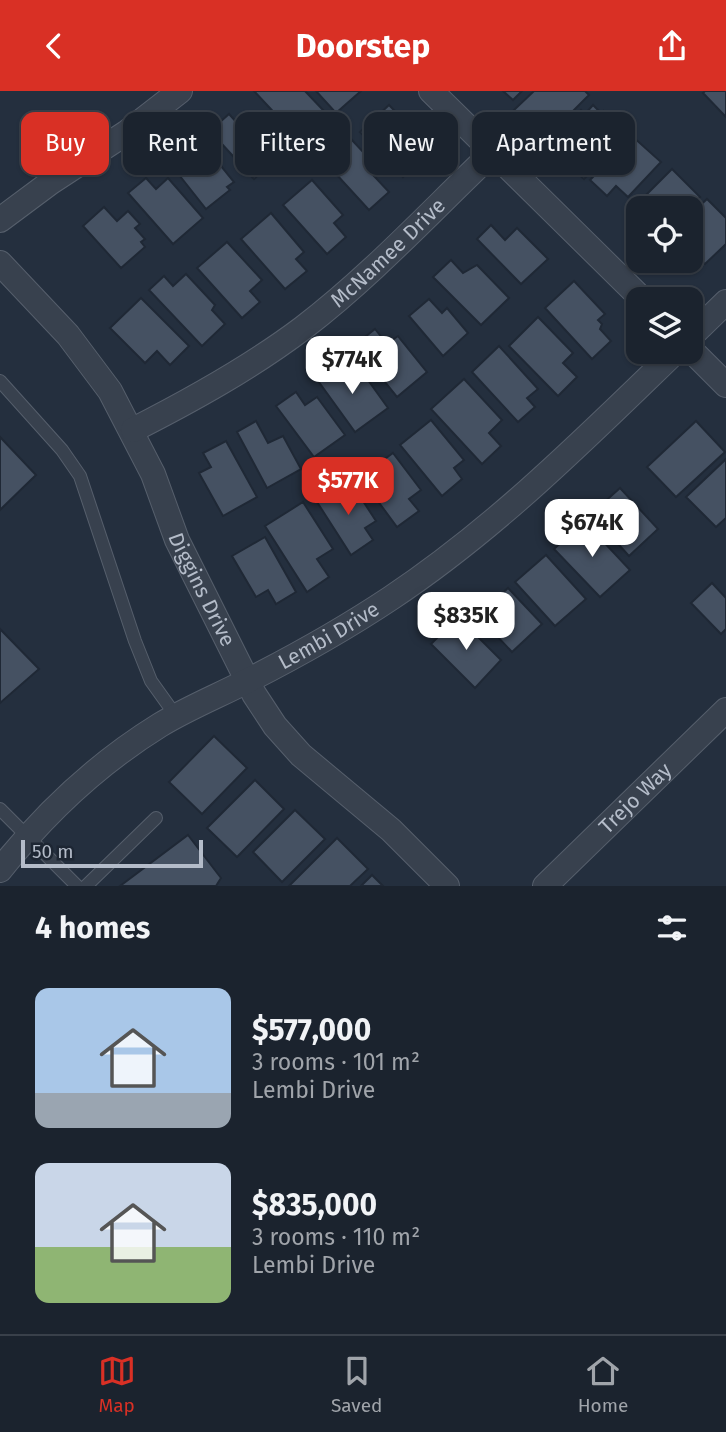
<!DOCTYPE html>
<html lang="en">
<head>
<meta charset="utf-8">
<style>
  body { margin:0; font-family:"Fira Sans",sans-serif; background:#282f3a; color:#f1f3f6; height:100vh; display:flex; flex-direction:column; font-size:26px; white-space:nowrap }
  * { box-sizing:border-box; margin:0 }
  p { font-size:23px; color:#a0a4aa }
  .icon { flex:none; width:38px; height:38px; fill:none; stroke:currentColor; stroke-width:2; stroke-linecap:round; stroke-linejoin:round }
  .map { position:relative; height:795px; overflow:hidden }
  .sheet { display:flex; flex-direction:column; background:#1b232e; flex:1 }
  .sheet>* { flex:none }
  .hud { position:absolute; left:21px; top:21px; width:684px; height:63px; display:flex; gap:14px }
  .tools { position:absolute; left:626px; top:105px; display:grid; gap:14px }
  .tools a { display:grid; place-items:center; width:77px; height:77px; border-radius:14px; background:#1b232e; box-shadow:0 2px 5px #0004,0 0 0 2px #39404a; font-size:35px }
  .scale { position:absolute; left:21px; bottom:18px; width:182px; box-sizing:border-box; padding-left:7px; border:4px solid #b4bcc9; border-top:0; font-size:19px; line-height:24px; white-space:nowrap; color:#b4bcc9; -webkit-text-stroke:5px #1d2633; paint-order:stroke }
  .price { position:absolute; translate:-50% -60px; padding:0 16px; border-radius:14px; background:#fff; color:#222; font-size:23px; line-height:46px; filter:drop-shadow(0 2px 4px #0008) }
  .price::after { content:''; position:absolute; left:50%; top:42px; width:21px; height:16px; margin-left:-10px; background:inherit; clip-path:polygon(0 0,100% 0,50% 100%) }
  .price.on { background:#d93025; color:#fff }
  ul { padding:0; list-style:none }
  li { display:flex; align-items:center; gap:21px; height:175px; padding:0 35px }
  li span { display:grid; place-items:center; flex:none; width:196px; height:140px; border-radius:14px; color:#555 }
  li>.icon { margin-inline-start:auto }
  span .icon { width:84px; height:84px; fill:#fffc; stroke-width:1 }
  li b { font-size:30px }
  h2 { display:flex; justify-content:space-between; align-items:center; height:84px; padding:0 35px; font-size:30px }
  .pill { padding:0 24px; border-radius:14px; background:#1b232e; box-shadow:0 2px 5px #0004,0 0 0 2px #39404a; font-size:24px; line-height:63px }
  .pill.on { background:#d93025; color:#fff }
  header { display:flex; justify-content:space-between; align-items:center; height:91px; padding:0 35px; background:#d93025; color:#fff; font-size:32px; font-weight:700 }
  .tabs { display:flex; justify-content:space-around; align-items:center; height:98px; border-top:2px solid #39404a; background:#1b232e; font-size:19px; color:#a0a4aa }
  .tabs a { display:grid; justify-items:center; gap:4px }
  .tabs .on { color:#d93025 }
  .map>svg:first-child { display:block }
  .building { fill:#455162; stroke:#1f2835; stroke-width:2 }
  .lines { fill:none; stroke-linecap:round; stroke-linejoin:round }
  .service-casing { stroke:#565f6c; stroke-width:14 }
  .minor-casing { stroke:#565f6c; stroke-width:26 }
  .service { stroke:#38414e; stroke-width:12 }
  .minor { stroke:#38414e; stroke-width:24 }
  .labels { text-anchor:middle; stroke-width:7; stroke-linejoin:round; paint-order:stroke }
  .street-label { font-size:21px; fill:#b4bcc9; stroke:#1d2633 }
</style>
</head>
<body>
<header><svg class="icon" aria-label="back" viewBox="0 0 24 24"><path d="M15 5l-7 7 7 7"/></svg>Doorstep<svg class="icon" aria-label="share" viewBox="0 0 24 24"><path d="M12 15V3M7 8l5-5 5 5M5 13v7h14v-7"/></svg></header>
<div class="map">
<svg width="726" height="795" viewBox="0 0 726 795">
  <rect width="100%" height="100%" fill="#242f3e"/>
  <!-- building -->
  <g class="building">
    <polygon points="254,0 305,0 323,19 296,45"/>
    <polygon points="316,0 361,0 336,22"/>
    <polygon points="503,0 522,0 513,9"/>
    <polygon points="534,0 585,0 589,4 556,37 544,27 532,37 514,19"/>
    <polygon points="705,0 726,0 726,26 703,2"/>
    <polygon points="389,14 420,46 414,55 425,66 403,86 360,41"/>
    <polygon points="593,14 603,24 604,20 627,41 584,88 559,65 572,51 568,47 572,42 565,36 581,19 585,23"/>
    <polygon points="252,22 292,67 279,79 272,71 254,88 210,40 229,23 239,34"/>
    <polygon points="632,45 661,71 628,106 616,95 607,105 590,89"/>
    <polygon points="351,48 380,79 374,85 389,101 369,119 325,71"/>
    <polygon points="188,61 201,70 213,65 234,91 227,96 230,99 206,118 172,75"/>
    <polygon points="672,78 700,106 689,117 639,118 635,115"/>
    <polygon points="146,87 156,98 168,87 203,127 173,153 128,102"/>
    <polygon points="312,89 343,124 334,132 346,146 327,163 283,114"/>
    <polygon points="707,108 726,127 726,153 705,173 691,162 691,123"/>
    <polygon points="104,116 117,130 128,120 140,133 135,137 145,148 141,151 145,156 121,177 83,135"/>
    <polygon points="271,122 304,161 296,168 307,180 285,198 241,148"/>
    <polygon points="491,134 505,149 517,137 548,168 521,193 477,148"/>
    <polygon points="227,151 262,189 250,200 260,211 242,227 197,177"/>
    <polygon points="451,169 463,182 477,174 509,207 481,234 433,186"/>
    <polygon points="186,183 215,214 212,219 225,233 202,255 149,199 164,185 173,195"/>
    <polygon points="574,190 605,223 598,229 602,233 600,238 611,250 592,268 545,217"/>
    <polygon points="141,207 189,255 170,274 157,260 145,272 110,237"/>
    <polygon points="429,208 442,222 447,217 468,242 443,265 409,225"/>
    <polygon points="538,226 573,262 563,272 577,286 558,305 509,255"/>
    <polygon points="375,238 387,253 398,245 427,281 397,306 355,254"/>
    <polygon points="499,255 538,298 527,307 535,316 518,331 472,281"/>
    <polygon points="337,272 348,287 360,278 388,317 355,341 316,287"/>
    <polygon points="464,288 502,329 489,342 501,355 482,373 431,318"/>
    <polygon points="296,301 305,314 317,306 345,344 314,366 276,315"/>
    <polygon points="431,329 464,369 454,377 462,388 442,405 400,354"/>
    <polygon points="256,330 268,352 283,345 301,378 267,397 237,341"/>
    <polygon points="696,330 725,361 676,406 647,376"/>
    <polygon points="0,346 36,384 0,419"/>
    <polygon points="226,350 257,406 223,425 199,382 211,376 203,362"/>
    <polygon points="393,362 421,399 409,408 419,420 397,436 360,386"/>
    <polygon points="726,368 726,427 716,436 686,406"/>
    <polygon points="350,390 376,430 365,437 373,449 351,464 317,411"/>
    <polygon points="620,397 658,438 629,465 591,423"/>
    <polygon points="303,411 333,458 317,468 329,486 307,501 265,435"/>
    <polygon points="584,430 630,479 600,506 554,458"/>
    <polygon points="265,446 296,501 276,513 268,499 256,506 232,465"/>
    <polygon points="546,464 586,508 555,535 515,491"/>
    <polygon points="712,492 726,507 726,538 721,543 691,512"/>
    <polygon points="508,497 542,533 512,561 478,525"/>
    <polygon points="458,526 501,569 475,597 431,553"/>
    <polygon points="0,538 39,578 0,612"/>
    <polygon points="214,645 247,677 202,723 169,691"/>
    <polygon points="255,689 284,718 237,766 207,737"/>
    <polygon points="295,719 325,748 282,791 253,761"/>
    <polygon points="188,744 221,787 216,795 120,795"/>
    <polygon points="337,747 368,778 350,795 289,795"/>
    <polygon points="372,784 383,795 361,795"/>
  </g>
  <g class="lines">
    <defs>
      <g id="service">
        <polyline points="0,290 62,359 80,385 135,550 151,590 176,625"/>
        <polyline points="0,718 77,795"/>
        <polyline points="86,795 156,727"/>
      </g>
      <g id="minor">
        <polyline points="431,0 642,208"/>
        <polyline points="0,129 51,91 126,42 180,0"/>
        <path id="s1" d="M0 172 68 244 110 300 153 383 177 449 254 603 275 635 301 664 391 739 447 795"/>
        <polyline points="691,245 726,211"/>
        <polyline points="691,259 726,294"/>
        <path id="s2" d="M133 339C192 309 250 277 303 237 371 185 430 121 492 62"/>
        <path id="s3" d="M0 779C45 722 97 673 160 634 188 617 220 604 249 589 298 564 346 537 391 507 496 437 585 348 675 261"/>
        <path id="s4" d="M545 795 726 619"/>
      </g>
    </defs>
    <!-- service casing -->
    <use href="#service" class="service-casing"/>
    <!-- minor casing -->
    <use href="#minor" class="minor-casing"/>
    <!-- service -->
    <use href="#service" class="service"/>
    <!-- minor -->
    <use href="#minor" class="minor"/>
  </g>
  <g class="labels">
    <!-- street labels -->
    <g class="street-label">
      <text dy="7" stroke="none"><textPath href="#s2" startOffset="312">McNamee Drive</textPath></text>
      <text dy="7" stroke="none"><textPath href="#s1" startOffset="388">Diggins Drive</textPath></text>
      <text dy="7" stroke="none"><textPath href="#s3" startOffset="408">Lembi Drive</textPath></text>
      <text dy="7" stroke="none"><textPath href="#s4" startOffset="126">Trejo Way</textPath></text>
    </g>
  </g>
</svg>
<div class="tools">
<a><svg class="icon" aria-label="locate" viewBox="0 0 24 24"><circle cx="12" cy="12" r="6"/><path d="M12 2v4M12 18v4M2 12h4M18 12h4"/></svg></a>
<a><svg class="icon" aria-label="layers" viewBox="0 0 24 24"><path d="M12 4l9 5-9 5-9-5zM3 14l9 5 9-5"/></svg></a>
</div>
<div class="scale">50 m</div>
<b class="price" style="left:352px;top:305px">$774K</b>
<b class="price on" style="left:348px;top:426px">$577K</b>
<b class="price" style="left:592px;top:468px">$674K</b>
<b class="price" style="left:466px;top:561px">$835K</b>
<div class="hud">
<a class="pill on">Buy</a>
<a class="pill">Rent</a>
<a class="pill">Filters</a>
<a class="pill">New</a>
<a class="pill">Apartment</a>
</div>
</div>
<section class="sheet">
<h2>4 homes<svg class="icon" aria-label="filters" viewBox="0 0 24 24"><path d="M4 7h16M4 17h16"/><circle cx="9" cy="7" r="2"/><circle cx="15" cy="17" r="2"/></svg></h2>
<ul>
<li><span style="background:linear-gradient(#a9c7e8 75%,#9aa5b1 0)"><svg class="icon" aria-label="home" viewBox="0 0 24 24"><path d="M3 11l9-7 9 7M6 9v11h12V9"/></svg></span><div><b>$577,000</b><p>3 rooms · 101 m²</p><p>Lembi Drive</p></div></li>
<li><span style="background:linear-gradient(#c9d6e8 60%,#8fb573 0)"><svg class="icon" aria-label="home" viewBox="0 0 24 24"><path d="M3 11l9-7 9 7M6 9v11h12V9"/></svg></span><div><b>$835,000</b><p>3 rooms · 110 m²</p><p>Lembi Drive</p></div></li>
</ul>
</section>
<nav class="tabs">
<a class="on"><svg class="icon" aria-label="map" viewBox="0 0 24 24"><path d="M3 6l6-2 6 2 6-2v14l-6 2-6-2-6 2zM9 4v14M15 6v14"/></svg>Map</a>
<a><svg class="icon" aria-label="saved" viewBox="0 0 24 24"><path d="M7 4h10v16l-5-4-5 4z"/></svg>Saved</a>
<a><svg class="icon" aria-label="home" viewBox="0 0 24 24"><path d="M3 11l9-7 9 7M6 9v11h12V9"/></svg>Home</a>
</nav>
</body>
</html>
